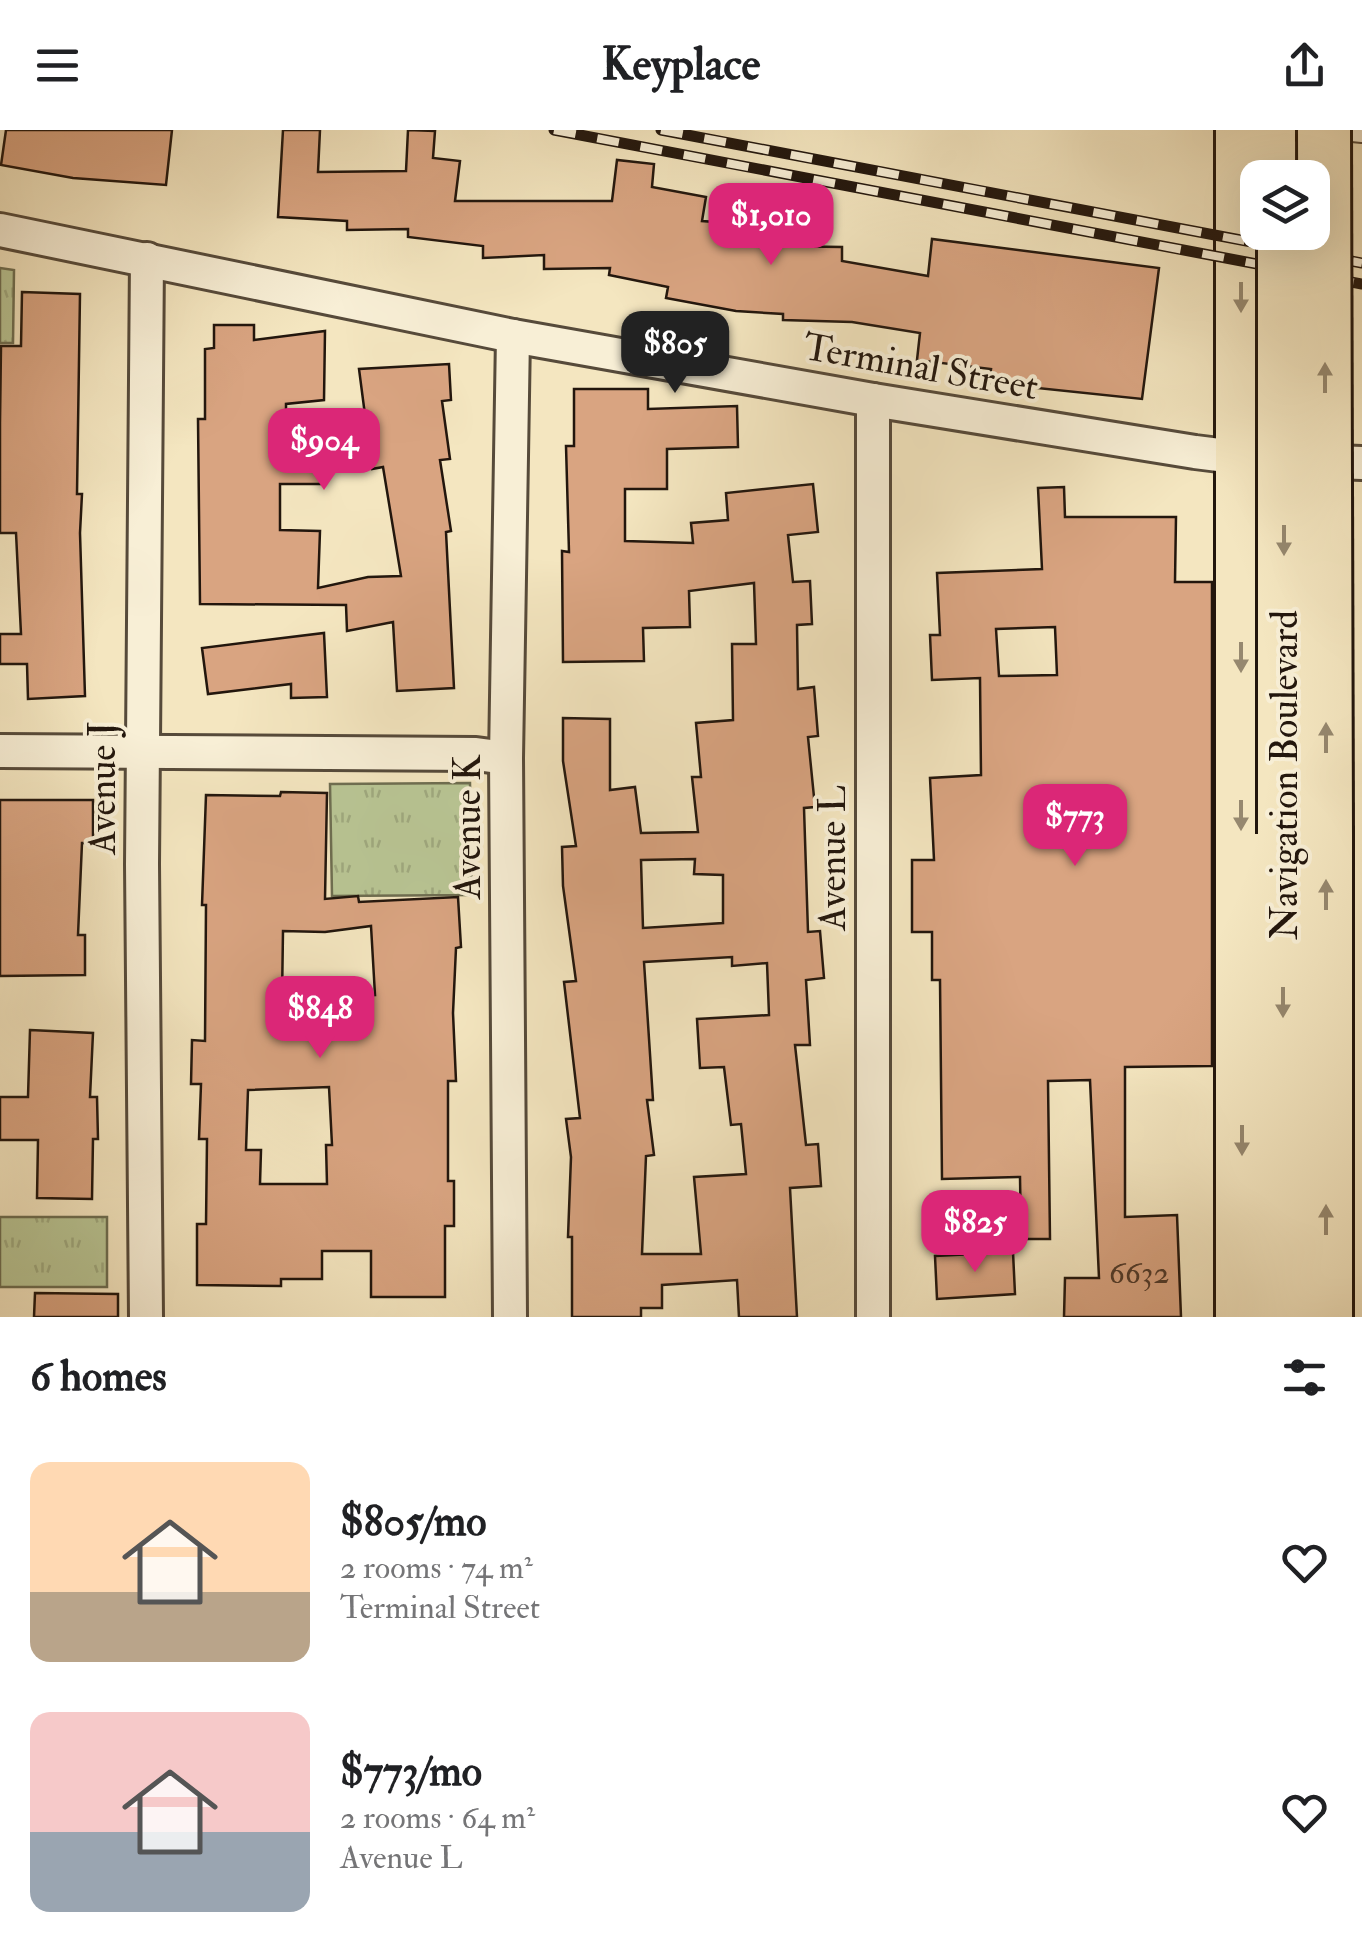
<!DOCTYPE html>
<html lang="en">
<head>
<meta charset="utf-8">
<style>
  body { margin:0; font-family:"IM FELL Double Pica",serif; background:#f2f2f2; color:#202124; height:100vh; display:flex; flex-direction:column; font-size:38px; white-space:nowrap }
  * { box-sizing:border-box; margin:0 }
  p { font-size:32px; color:#757577 }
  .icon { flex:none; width:55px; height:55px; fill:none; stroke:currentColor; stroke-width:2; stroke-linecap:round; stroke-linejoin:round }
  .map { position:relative; height:1187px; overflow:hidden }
  .sheet { display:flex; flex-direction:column; background:#fff; flex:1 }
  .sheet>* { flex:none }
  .buttons { position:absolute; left:1240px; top:30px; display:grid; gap:20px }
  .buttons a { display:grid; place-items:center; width:90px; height:90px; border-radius:20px; background:#fff; box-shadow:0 10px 40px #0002; font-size:50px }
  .price { position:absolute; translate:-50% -85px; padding:0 22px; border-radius:20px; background:#db2777; color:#fff; font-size:32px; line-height:65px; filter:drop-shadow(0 2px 5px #0008) }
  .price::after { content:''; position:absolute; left:50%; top:60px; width:30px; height:22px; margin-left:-15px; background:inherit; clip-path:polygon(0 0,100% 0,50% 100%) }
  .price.current { background:#222; color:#fff }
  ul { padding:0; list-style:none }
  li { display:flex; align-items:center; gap:30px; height:250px; padding:0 30px }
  li span { display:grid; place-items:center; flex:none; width:280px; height:200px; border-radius:20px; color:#555 }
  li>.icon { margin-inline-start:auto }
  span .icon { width:120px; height:120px; fill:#fffc; stroke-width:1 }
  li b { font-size:42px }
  h2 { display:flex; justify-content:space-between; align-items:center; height:120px; padding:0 30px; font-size:42px }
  header { display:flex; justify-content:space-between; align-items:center; height:130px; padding:0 30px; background:#fff; font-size:45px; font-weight:800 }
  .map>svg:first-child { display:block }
  .grass { fill:url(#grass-tufts); stroke:#6e6e51; stroke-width:2.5 }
  .building { fill:#d9a481; stroke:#22160d; stroke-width:2.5; fill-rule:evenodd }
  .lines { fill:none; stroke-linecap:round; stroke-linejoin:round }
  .service-casing { stroke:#564a3a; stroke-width:22 }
  .minor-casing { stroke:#564a3a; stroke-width:38 }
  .primary-casing { stroke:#22160d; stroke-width:58 }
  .service { stroke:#f8efd6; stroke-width:18 }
  .minor { stroke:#f8efd6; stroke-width:32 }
  .primary { stroke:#f4e6c0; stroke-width:52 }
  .rail-casing { stroke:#22160d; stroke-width:11 }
  .rail { stroke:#f8efd6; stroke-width:8; stroke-dasharray:22; stroke-linecap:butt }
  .primary-bridge-casing { stroke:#22160d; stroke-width:58; stroke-linecap:butt }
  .primary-bridge { stroke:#f4e6c0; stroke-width:52 }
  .oneway { fill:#96886f }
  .labels { text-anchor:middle; stroke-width:8; stroke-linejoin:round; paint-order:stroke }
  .number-label { font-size:32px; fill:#503a2a }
  .street-label { font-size:38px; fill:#22160d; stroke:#f8efd6 }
</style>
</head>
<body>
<header><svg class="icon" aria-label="menu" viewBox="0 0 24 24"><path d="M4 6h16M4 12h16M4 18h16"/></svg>Keyplace<svg class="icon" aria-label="share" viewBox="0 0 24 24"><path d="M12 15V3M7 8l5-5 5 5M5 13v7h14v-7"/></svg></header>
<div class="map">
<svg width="1362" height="1187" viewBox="0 0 1362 1187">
  <defs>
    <pattern id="grass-tufts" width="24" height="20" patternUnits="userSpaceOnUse" patternTransform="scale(2.5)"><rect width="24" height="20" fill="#b9c695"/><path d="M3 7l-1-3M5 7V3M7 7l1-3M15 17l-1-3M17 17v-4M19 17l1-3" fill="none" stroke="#9fa97f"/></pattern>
  </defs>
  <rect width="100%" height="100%" fill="#f4e6c0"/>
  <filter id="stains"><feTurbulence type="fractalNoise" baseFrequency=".002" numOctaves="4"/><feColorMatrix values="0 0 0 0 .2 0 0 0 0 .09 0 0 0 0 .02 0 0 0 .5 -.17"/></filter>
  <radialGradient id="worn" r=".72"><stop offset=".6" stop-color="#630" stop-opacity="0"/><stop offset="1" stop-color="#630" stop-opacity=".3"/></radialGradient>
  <!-- grass -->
  <g class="grass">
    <polygon points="0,138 14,140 13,213 0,213"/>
    <polygon points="470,653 472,765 332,766 330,654"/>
    <rect x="0" y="1087" width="107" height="70"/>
  </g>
  <!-- building -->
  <g class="building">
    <polygon points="6,0 172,0 166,55 73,48 1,35"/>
    <polygon points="283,0 320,0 318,42 406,41 408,0 435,1 433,28 460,31 455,71 612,71 617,30 654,34 652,57 706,67 702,91 776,96 774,116 842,117 842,131 928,146 932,109 1159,138 1142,269 989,253 991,239 917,230 920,203 852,192 783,190 783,184 736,181 666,168 668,157 609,145 610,138 544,139 544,125 483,128 483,116 408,107 408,99 347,100 347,91 278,87"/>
    <polygon points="22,162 80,164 77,364 82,364 80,403 85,566 28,569 27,534 0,534 0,504 21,504 16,403 0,403 0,293 1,216 21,216"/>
    <polygon points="214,195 254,195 254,210 325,201 324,270 286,274 286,325 323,326 323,354 280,354 280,400 320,401 318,458 368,447 401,446 383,337 372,339 359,239 449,234 451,270 442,271 450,329 440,330 451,401 446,402 454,558 397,561 393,492 347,501 346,475 200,474 198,289 205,289 205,219 214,218"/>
    <path d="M574 259H648V279L737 276 738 317 667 319V359H625V411L693 413 691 393 728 390 726 363 813 354 818 402 788 405 793 452 810 451 812 494 797 495 798 559 814 557 818 606 808 607 815 677 804 678 808 802 820 801 824 848 806 850 810 915H795L806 1015 818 1014 821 1056 790 1058 797 1187H739L737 1150 662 1155V1178H641V1187H572V1107H568L571 1027 566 989 580 988 564 852 576 851 563 756 562 717 576 716 563 631V588L610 589V660L635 657 641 703 698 702 692 647H701L696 593 733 590 732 514H756L754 453 689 461 690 497 643 498 644 531 563 532 562 421 569 422 566 316H574ZM695 729 694 744 723 745V793L643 798 641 730ZM732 827V836L767 833 769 885 697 889 700 938 724 937 731 995 741 994 746 1044 694 1047 701 1124H642L646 1026 654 1025 647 970H653L644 832Z"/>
    <path d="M1064 357 1065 387H1176L1175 452H1212V936L1125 937V1087L1177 1085 1181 1187H1064L1065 1148H1099L1090 950 1048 951 1050 1109H1021L1020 1047 942 1049 940 850H932V802H912V730H934L930 648 981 645 980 548 932 550 930 505H940L937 443 1042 439 1038 358ZM1055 497 1057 545 999 546 996 499Z"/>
    <polygon points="324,503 327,567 291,568 291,554 208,564 202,518"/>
    <path d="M281 662 327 663 325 769 358 766 359 772 458 767 461 817 456 818 453 883 456 951H448V1051H454V1096H445V1167H371V1121H322V1149H281V1156L197 1155V1094H206L207 1009H199L201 954H191L192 910 205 911 206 775H202L206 665 280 666ZM371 796 375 865 282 869 283 801 325 802ZM329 957 332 1015H326L327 1054H260L261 1020H246L248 960Z"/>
    <polygon points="0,670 93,670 93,713 82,713 78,805 85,805 85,845 0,846"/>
    <polygon points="30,900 93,903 90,967 97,967 98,1009 93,1009 92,1069 37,1068 38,1010 0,1010 0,967 28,967"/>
    <polygon points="1013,1122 1015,1164 937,1169 935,1126"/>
    <polygon points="35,1163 118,1164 118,1187 34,1187"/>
  </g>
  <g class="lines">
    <defs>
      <polyline id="service" points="1333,0 1362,3"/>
      <g id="minor">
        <polyline points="0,100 513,206 873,270 1195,322 1259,330"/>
        <polyline points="1308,331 1362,333"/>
        <polyline points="0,621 476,624 506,628"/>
        <polyline points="146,1187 142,734 147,129"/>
        <polyline points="510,1187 506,628 513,206"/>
        <polyline points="873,1187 873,270"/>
      </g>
      <g id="primary">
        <polyline points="1242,0 1242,1187"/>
        <polyline points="1284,48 1284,0"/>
        <polyline points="1326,705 1326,1187"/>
        <polyline points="1281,1187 1284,704"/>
      </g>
    </defs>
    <!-- service casing -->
    <use href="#service" class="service-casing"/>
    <!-- minor casing -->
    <use href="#minor" class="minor-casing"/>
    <!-- primary casing -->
    <use href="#primary" class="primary-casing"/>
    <!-- service -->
    <use href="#service" class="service"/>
    <!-- minor -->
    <use href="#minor" class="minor"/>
    <!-- primary -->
    <use href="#primary" class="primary"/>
    <defs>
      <g id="rail">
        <polyline points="554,0 1362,154"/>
        <polyline points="661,0 1362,133"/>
      </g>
    </defs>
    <!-- rail casing -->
    <use href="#rail" class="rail-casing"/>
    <!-- rail -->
    <use href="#rail" class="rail"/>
    <defs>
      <g id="primary-bridge">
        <polyline points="1324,0 1326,705"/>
        <polyline points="1284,704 1284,102"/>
      </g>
    </defs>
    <!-- primary-bridge casing -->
    <use href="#primary-bridge" class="primary-bridge-casing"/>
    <!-- primary-bridge -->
    <use href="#primary-bridge" class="primary-bridge"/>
  </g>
  <!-- one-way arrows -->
  <defs><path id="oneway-solid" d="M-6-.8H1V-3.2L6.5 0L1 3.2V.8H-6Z" transform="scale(2.5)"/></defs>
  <g class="oneway">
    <use href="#oneway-solid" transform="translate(1241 167) rotate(90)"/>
    <use href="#oneway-solid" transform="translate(1325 248) rotate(-90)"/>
    <use href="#oneway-solid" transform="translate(1284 410) rotate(90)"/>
    <use href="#oneway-solid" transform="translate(1241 527) rotate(90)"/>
    <use href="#oneway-solid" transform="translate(1326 608) rotate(-90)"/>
    <use href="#oneway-solid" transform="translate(1241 685) rotate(90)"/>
    <use href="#oneway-solid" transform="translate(1326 765) rotate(-90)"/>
    <use href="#oneway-solid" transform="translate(1283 872) rotate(90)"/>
    <use href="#oneway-solid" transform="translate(1242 1010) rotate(90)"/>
    <use href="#oneway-solid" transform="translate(1326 1090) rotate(-90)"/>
  </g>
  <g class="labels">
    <!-- number labels -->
    <g class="number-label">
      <text x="1139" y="1153">6632</text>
    </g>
    <!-- street labels -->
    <g class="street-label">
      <text transform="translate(921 236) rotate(10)" y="13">Terminal Street</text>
      <text transform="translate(1284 645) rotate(-90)" y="13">Navigation Boulevard</text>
      <text transform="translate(102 658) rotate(-90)" y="13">Avenue J</text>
      <text transform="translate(467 697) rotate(-90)" y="13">Avenue K</text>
      <text transform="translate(832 728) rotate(-90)" y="13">Avenue L</text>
    </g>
  </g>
  <rect width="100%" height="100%" filter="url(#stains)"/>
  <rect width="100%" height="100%" fill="url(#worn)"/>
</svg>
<div class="buttons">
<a><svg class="icon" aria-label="layers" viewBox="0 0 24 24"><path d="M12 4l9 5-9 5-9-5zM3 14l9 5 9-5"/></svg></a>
</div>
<b class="price" style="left:771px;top:138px">$1,010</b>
<b class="price current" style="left:675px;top:266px">$805</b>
<b class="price" style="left:324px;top:363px">$904</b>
<b class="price" style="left:1075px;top:739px">$773</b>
<b class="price" style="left:320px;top:931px">$848</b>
<b class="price" style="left:975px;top:1145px">$825</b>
</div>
<section class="sheet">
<h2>6 homes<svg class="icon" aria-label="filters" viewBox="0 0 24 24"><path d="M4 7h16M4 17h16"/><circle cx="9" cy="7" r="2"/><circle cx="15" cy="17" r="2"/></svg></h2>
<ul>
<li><span style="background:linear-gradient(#ffd9b3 65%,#b9a48a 0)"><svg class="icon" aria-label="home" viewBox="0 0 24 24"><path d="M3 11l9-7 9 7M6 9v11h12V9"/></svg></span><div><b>$805/mo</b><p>2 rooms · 74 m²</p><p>Terminal Street</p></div><svg class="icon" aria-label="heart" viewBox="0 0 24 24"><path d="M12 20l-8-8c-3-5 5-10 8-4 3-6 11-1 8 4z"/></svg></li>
<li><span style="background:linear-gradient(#f6c9c9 60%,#9aa5b1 0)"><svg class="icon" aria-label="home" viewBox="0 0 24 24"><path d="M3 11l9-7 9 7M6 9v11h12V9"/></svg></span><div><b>$773/mo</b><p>2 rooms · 64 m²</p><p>Avenue L</p></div><svg class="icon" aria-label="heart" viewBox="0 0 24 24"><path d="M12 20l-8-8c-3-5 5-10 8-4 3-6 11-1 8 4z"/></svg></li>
</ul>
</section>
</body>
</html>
